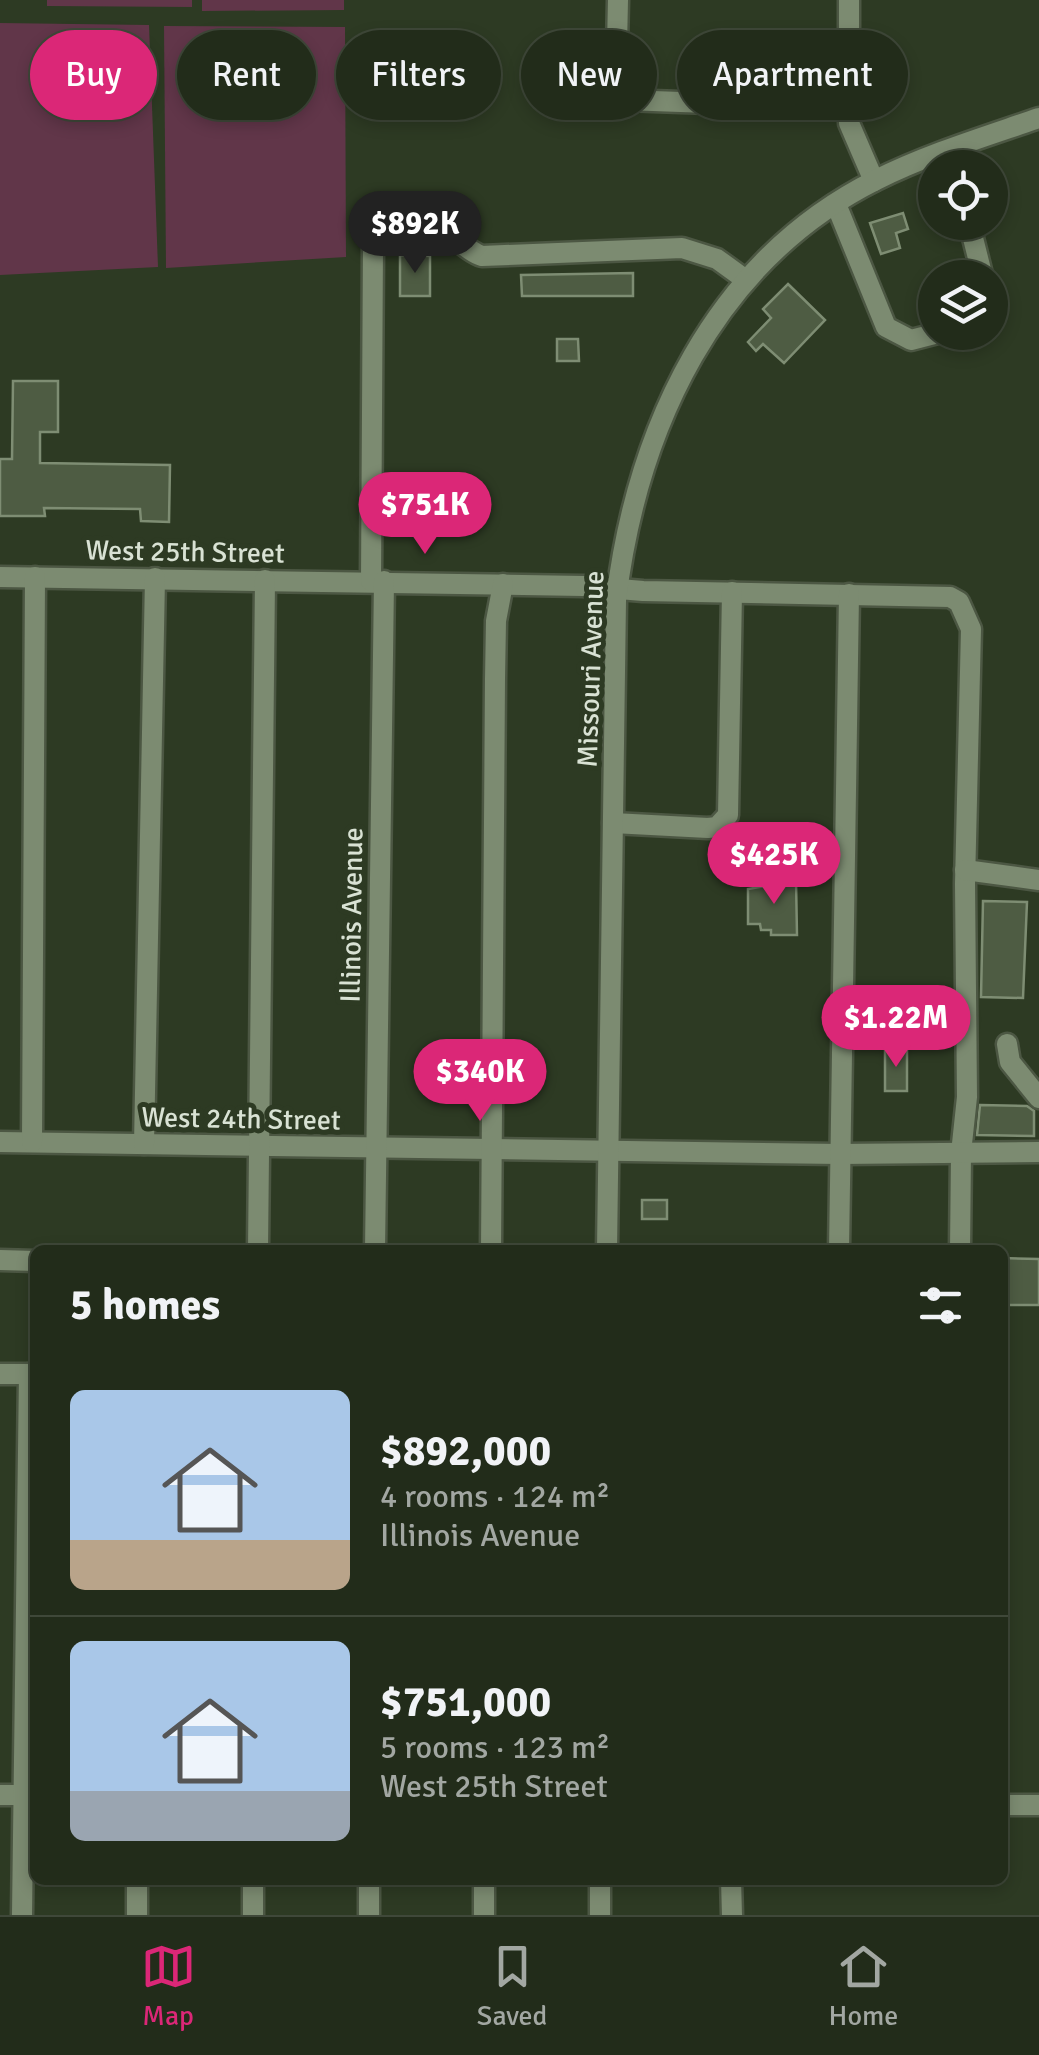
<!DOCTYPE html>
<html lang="en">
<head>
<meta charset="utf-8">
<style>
  body { margin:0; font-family:Signika,sans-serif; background:#2a3423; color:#f1f3f6; height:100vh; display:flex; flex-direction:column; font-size:38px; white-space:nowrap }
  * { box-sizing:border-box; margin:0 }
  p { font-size:32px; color:#a2a7a2 }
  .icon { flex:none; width:55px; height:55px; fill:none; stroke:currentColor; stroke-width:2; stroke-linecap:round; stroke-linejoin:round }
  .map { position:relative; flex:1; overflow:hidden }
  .side { position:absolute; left:30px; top:1245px; width:978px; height:640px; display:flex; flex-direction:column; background:#222c1a; border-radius:15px; box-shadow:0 5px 15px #0003,0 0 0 2px #3f4839 }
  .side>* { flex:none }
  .banner { position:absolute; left:30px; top:30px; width:980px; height:90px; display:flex; gap:20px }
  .tools { position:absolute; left:918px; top:150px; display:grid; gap:20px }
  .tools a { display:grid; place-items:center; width:90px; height:90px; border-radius:50%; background:#222c1a; box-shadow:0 5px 15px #0003,0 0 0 2px #3f4839; font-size:50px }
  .price { position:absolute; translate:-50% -85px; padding:0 22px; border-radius:35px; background:#db2777; color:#fff; font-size:32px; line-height:65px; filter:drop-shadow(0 2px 5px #0008) }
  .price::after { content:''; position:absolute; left:50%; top:60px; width:30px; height:22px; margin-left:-15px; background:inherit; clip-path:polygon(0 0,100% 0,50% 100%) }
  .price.current { background:#222; color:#fff }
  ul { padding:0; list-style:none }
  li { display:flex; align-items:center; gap:30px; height:250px; padding:0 40px }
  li+li { border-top:2px solid #3f4839 }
  li span { display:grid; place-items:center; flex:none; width:280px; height:200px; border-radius:15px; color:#555 }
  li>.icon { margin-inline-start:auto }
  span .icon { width:120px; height:120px; fill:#fffc; stroke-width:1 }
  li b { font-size:42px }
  h2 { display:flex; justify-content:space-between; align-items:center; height:120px; padding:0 40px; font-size:42px }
  .tag { padding:0 35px; border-radius:45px; background:#222c1a; box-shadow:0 5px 15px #0003,0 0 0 2px #3f4839; font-size:35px; line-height:90px }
  .tag.current { background:#db2777; color:#fff }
  .menu { display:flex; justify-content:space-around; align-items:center; height:140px; border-top:2px solid #3f4839; background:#222c1a; font-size:28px; color:#a2a7a2 }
  .menu a { display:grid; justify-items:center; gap:5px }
  .menu .current { color:#db2777 }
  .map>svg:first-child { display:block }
  .green { fill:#613649 }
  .building { fill:#4e5c43; stroke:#7e8d73; stroke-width:2.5 }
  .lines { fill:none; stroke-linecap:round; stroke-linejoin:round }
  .minor-casing { stroke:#4c5743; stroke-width:25 }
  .minor { stroke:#7c8b71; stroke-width:20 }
  .labels { text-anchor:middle; stroke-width:10; stroke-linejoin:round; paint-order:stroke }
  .street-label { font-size:28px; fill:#d9e2d4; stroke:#2d3a23 }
</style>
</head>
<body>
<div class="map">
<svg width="1039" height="1915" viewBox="0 0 1039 1915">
  <rect width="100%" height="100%" fill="#2d3a23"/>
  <!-- green -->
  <g class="green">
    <polygon points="47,0 192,0 192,7 47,6"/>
    <polygon points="202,0 344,0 344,10 202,11"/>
    <polygon points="0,23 149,25 158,267 0,275"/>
    <polygon points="164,26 345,27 346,257 166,268"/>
  </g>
  <!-- building -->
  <g class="building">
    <polygon points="903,213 908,229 896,233 900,248 881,254 870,223"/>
    <polygon points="400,255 430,256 430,296 400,296"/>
    <polygon points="633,273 633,296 522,296 521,275"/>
    <polygon points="788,284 825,320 784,363 763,344 756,351 748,342 771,318 763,309"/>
    <polygon points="557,339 578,339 579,361 557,361"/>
    <polygon points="13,381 58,381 58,432 40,432 40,463 170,465 169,522 141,521 140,509 44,508 45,516 0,516 0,459 12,459"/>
    <polygon points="772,879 796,880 797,935 771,935 771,930 761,930 760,924 748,924 748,889 772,885"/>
    <polygon points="983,901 1027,902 1023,998 981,997"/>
    <rect x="885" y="1049" width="22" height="42"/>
    <polygon points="980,1105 1027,1106 1034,1111 1034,1136 977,1135"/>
    <rect x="642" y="1200" width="25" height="19"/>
    <polygon points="1002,1258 1039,1259 1039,1305 1002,1305"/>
  </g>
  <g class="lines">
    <defs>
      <g id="minor">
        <polyline points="618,0 616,90 625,100 849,108"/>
        <polyline points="849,0 849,123 874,181"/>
        <polyline points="836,204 886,327 911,340 942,332"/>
        <polyline points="969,222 983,278"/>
        <polyline points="0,577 583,586 643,591 950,597 959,602 971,629 965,884 967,1097 961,1153 960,1250"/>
        <path d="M371 581 373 245C396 167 456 249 482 256L682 248 717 259 746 280"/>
        <polyline points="613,823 708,828 717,827 728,815 732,592"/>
        <polyline points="965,870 1039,880"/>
        <polyline points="1007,1044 1010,1062 1039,1098"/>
        <polyline points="0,1142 840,1154 1039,1152"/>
        <polyline points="32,1142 35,577"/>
        <polyline points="144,1144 155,578"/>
        <polyline points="258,1250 265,580"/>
        <polyline points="375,1250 384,581"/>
        <polyline points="491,1250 495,679 496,621 503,584"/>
        <path d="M607 1250 616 600C637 428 714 261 876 180 928 154 984 137 1039 118"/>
        <polyline points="839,1250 849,594"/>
        <polyline points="0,1260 35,1261"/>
        <polyline points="0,1374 35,1374"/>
        <polyline points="0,1795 33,1795"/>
        <polyline points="1002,1805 1039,1805"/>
        <polyline points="731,1880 732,1915"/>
        <polyline points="22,1915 29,1374"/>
        <polyline points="137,1915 137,1880"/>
        <polyline points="253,1915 253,1880"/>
        <polyline points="369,1915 369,1880"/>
        <polyline points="484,1915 484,1880"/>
        <polyline points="600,1915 600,1880"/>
      </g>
    </defs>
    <!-- minor casing -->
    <use href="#minor" class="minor-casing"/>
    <!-- minor -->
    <use href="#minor" class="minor"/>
  </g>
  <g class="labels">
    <!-- street labels -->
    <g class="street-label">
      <text transform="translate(185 551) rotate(1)" y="10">West 25th Street</text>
      <text transform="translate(590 669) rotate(-88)" y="10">Missouri Avenue</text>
      <text transform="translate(351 915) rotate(-89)" y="10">Illinois Avenue</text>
      <text transform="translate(241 1118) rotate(1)" y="10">West 24th Street</text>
    </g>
  </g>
</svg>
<div class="tools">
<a><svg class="icon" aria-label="locate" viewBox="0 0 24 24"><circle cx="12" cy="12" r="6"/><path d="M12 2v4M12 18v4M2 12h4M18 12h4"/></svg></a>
<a><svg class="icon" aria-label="layers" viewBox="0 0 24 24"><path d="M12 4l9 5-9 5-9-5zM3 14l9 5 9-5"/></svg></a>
</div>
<b class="price current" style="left:415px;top:276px">$892K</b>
<b class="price" style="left:425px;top:557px">$751K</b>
<b class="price" style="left:774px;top:907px">$425K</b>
<b class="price" style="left:896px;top:1070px">$1.22M</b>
<b class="price" style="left:480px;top:1124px">$340K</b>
<div class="banner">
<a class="tag current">Buy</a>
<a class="tag">Rent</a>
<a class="tag">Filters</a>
<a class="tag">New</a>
<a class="tag">Apartment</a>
</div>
<section class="side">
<h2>5 homes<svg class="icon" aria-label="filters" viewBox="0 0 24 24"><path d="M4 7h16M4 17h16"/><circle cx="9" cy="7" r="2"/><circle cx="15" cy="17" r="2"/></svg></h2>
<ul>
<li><span style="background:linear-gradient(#a9c7e8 75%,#b9a48a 0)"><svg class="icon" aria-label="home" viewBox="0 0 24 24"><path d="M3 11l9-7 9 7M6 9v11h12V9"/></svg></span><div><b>$892,000</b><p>4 rooms · 124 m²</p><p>Illinois Avenue</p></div></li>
<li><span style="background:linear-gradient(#a9c7e8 75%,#9aa5b1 0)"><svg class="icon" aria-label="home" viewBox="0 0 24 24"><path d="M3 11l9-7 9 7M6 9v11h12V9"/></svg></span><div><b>$751,000</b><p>5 rooms · 123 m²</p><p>West 25th Street</p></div></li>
</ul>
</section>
</div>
<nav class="menu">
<a class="current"><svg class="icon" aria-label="map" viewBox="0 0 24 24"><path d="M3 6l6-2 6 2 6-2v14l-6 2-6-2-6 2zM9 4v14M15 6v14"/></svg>Map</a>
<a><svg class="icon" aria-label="saved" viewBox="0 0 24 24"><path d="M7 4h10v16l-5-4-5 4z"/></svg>Saved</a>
<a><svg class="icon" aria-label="home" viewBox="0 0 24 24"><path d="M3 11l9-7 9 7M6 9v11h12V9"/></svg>Home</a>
</nav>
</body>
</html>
